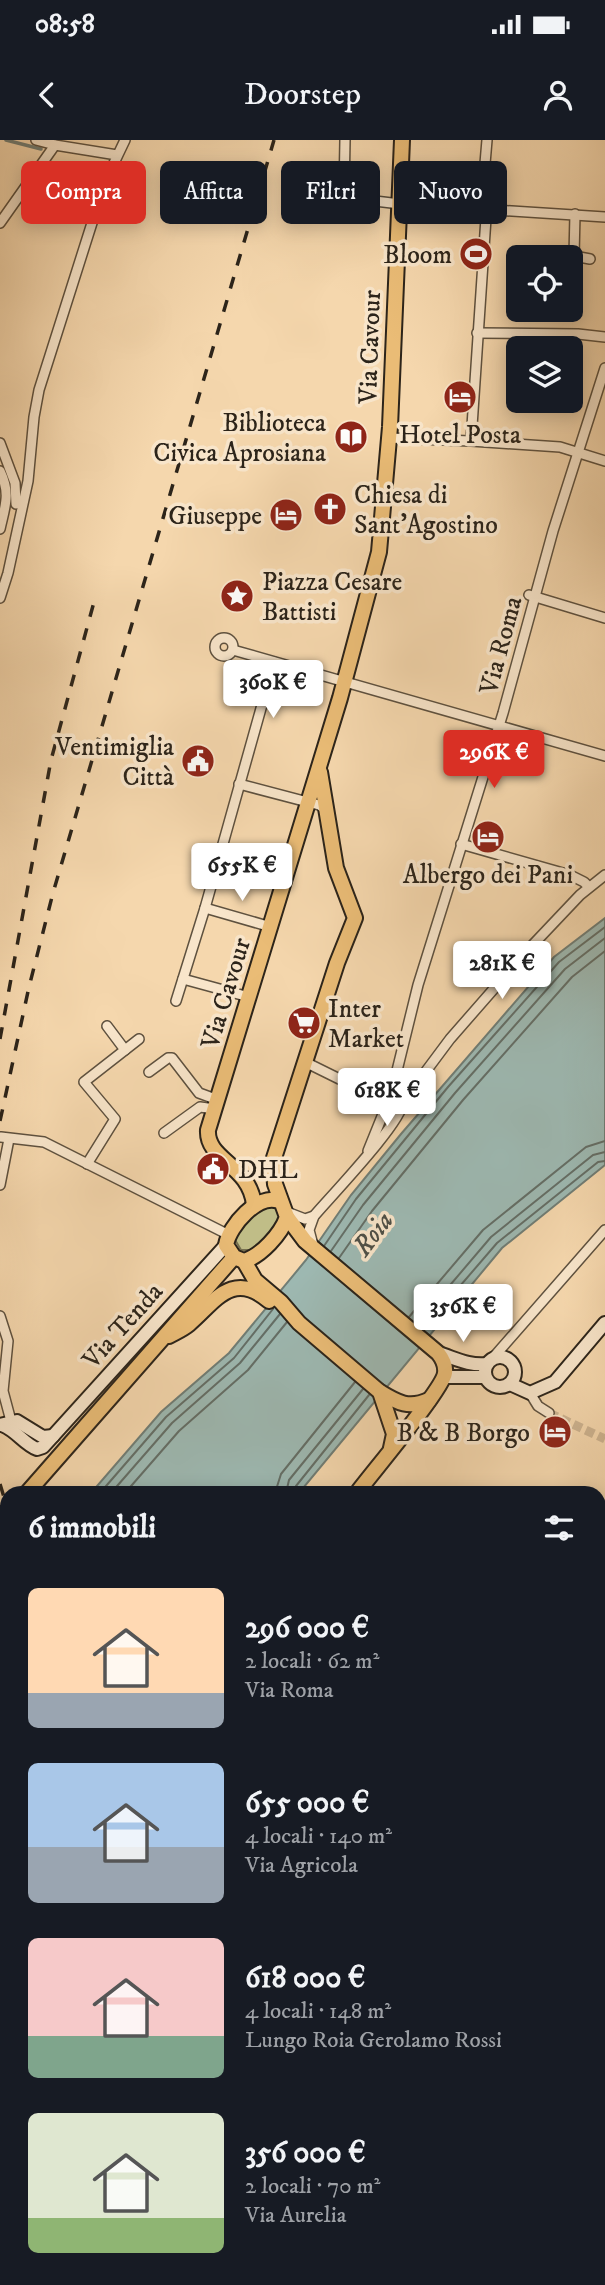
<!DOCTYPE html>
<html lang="it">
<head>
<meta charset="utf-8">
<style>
  body { margin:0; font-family:"IM FELL DW Pica",serif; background:#242831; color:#f1f3f6; height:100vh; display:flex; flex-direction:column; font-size:26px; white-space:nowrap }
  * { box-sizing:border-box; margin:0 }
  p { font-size:23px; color:#9ea1a6 }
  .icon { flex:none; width:38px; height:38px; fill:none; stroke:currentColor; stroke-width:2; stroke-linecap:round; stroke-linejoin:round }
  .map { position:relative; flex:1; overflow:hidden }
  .drawer { position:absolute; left:0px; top:1346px; width:606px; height:800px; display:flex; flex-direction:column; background:#171b24; border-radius:21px 21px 0 0; box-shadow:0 4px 18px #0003 }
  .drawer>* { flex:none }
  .banner { position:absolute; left:21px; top:21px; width:564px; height:63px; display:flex; gap:14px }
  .fabs { position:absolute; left:506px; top:105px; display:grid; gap:14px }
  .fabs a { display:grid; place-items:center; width:77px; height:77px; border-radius:10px; background:#171b24; box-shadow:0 4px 18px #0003; font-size:35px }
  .price { position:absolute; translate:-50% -60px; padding:0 16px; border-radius:7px; background:#fff; color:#222; font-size:23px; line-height:46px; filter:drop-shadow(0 2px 4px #0008) }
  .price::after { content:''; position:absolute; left:50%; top:42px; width:21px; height:16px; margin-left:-10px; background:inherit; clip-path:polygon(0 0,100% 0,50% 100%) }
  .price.selected { background:#d93025; color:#fff }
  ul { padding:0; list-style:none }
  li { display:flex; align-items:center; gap:21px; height:175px; padding:0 28px }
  li span { display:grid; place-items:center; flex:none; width:196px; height:140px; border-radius:10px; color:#555 }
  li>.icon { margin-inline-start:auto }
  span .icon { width:84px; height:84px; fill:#fffc; stroke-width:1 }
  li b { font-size:30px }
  h2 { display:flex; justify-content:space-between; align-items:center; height:84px; padding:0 28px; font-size:30px }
  .pill { padding:0 24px; border-radius:10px; background:#171b24; box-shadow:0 4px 18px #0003; font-size:24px; line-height:63px }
  .pill.selected { background:#d93025; color:#fff }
  .status { display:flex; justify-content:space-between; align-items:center; height:49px; padding:0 35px; background:#171b24; direction:ltr }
  .status svg { height:19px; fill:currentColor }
  header { display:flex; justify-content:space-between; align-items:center; height:91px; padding:0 28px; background:#171b24; font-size:32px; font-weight:600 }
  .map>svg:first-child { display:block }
  .green { fill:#c0bd87; stroke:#767050; stroke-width:2 }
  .water { fill:#9db8b1; stroke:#707d75; stroke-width:2 }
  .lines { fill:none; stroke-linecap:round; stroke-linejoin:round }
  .shore { stroke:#646e66; stroke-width:2 }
  .stream { stroke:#707d75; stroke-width:3.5 }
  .street-tunnel { stroke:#cdb390; stroke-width:9; stroke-dasharray:9 4.5; stroke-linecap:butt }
  .street-casing { stroke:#5e513f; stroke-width:12 }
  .secondary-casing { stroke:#2c241a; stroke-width:16 }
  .primary-casing { stroke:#2c241a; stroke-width:18 }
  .street { stroke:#f8e5ca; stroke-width:9 }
  .secondary { stroke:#f8e5ca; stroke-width:12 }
  .primary { stroke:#eabc76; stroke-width:14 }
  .rail { stroke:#2c241a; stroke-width:3.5; stroke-dasharray:12 12; stroke-linecap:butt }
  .primary-bridge-casing { stroke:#2c241a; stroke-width:18; stroke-linecap:butt }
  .primary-bridge { stroke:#eabc76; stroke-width:14 }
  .labels { text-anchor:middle; stroke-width:7; stroke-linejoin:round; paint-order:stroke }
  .poi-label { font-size:26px; fill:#2c241a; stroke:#f8e5ca; text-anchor:end }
  .street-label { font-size:26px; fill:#2c241a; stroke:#f8e5ca }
  .water-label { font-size:28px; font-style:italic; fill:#4e5047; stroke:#f8e5ca }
</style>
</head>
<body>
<div class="status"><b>08:58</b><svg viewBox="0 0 49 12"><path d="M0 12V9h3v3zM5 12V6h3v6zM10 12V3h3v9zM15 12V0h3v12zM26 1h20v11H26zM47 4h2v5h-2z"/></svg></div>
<header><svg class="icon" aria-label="back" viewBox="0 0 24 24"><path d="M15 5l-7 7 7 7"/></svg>Doorstep<svg class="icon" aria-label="person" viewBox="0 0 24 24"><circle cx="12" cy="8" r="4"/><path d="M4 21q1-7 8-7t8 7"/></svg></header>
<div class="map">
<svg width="605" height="2145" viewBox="0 0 605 2145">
  <rect width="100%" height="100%" fill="#f5d7ad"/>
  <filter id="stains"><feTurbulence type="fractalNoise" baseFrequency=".00286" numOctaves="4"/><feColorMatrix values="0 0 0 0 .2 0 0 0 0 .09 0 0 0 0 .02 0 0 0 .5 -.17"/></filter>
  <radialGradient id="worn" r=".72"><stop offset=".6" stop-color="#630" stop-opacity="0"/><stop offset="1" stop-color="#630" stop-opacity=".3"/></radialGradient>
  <!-- green -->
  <g class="green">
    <path d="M274 1066C290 1082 265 1100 252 1110H241L234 1098 260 1067Z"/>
    <polygon points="0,1993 7,1997 7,2119 0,2115"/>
  </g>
  <!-- water -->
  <g class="water">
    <polygon points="605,778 605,1025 502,1108 299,1353 91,1353 161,1272 229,1213 306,1120 351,1055 401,994 554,817"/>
    <polygon points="7,1438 7,1684 0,1694 0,1444"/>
  </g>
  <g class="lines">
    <!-- shore -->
    <g class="shore">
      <polyline points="324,1106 356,1059 448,947 559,822 605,787"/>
      <polyline points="331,1111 363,1065 455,953 565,829 605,798"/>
      <polyline points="339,1118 372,1071 463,960 572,837 605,811"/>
      <polyline points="409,1177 483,1090 586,1007 605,1001"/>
      <polyline points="417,1184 491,1097 593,1015 605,1012"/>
      <polyline points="423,1189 497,1103 598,1022 605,1021"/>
      <polyline points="100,1353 166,1277 234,1218 273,1169"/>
      <polyline points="111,1353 172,1283 240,1223 280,1174"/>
      <polyline points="125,1353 179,1291 248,1230 287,1182"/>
      <polyline points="275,1353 281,1334 355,1242"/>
      <polyline points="286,1353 289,1340 363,1249"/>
      <polyline points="294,1353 296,1346 369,1255"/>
    </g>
    <!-- stream -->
    <polyline class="stream" points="6,0 41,9"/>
    <!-- street-tunnel -->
    <polyline class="street-tunnel" points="549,1273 605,1299"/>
    <defs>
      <g id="street">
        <polyline points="36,0 55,5"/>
        <polyline points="345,0 344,53 350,58 400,64 605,77"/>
        <polyline points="575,74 574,116 590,119"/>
        <polyline points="0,83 55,5 117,15"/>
        <polyline points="477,193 578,194 605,197"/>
        <polyline points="389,298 471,301 560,307 605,321"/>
        <polyline points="471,301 486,78 482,59 487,0"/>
        <polyline points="0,303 15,343 16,364"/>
        <path d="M0 331C11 354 5 366 0 389"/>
        <polyline points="529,455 605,478"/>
        <polyline points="0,458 8,433 28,341 34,277 39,250 105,42 125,0"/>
        <circle cx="224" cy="507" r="9"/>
        <polyline points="233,510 605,616"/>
        <polyline points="239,644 319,665 327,670"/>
        <polyline points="461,704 570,735 584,742 589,747"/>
        <polyline points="205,768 271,787"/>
        <polyline points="183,839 249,857"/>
        <polyline points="176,861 205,768 274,522"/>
        <polyline points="107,886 125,910"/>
        <polyline points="305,922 384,961"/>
        <polyline points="149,932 168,918 172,918 199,953 218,960"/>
        <polyline points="391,955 418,845 503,573 553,391 605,228"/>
        <polyline points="164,993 200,967 215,969"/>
        <polyline points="1,997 44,1002 229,1095"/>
        <polyline points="368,1011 385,969 384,961"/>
        <polyline points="87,1024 115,979 84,942 139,899"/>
        <polyline points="0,1045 9,999"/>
        <polyline points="287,1072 305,1079 314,1076"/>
        <path d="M313 1105 309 1090 314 1076C331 1056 403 981 403 962L450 899 526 812 580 755 605 735"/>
        <polyline points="0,1176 8,1201 3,1251 11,1281"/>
        <polyline points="492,1219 605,1090"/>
        <polyline points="530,1253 538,1266 549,1273"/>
        <polyline points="605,1592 603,1591 602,1595 602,1629 605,1631"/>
        <polyline points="0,2132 7,2136"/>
        <polyline points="11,2138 23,2145"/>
        <polyline points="302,2138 302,2145"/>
      </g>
      <g id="secondary">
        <path d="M438 1213C455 1218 468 1226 487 1224"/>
        <circle cx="500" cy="1232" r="15"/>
        <polyline points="444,1237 485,1237"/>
        <polyline points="510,1244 530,1253 555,1242 605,1183"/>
        <polyline points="0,1285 17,1281 43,1297 53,1296"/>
        <path d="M2 1285C16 1290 24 1304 37 1309L43 1307 226 1105"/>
      </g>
      <g id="primary">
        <path d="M279 1061C258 1053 229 1086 226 1105L234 1117 244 1121C261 1116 281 1094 287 1077L275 1044 273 1021 337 823 355 778 336 728 320 632"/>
        <path d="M254 1065C250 1025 206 1020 208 990L340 558 379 412 390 287 402 0"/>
        <path d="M287 1077 305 1101 438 1213C442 1218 446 1225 445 1233 443 1249 371 1334 357 1353"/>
        <polyline points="244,1121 255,1140 281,1162 299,1183 380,1252 394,1294 391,1308"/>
        <path d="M169 1196C176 1192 183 1189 189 1184 214 1163 232 1129 269 1161"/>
        <path d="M380 1252C398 1263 409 1269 429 1260"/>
        <polyline points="27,1353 234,1117"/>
        <polyline points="315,2145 317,2138"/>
      </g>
    </defs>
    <!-- street casing -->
    <use href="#street" class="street-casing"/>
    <!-- secondary casing -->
    <use href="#secondary" class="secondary-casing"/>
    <!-- primary casing -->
    <use href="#primary" class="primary-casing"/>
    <!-- street -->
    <use href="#street" class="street"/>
    <!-- secondary -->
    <use href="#secondary" class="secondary"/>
    <!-- primary -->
    <use href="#primary" class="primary"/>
    <!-- rail -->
    <g class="rail">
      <polyline points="0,899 51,620 94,462"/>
      <polyline points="0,981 29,847 53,753 274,0"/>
      <polyline points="0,1344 7,1367"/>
      <polyline points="0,1365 7,1385"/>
      <polyline points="160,2145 162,2138"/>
    </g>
    <defs>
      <polyline id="primary-bridge" points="0,1383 7,1375"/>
    </defs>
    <!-- primary-bridge casing -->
    <use href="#primary-bridge" class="primary-bridge-casing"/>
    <!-- primary-bridge -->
    <use href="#primary-bridge" class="primary-bridge"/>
  </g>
  <!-- icons -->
  <defs>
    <symbol id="stadium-disc" viewBox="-11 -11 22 22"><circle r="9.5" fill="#8f2418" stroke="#f8e5ca"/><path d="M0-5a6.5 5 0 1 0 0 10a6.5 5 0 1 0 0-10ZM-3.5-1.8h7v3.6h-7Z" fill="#fff"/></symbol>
    <symbol id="hotel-disc" viewBox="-11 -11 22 22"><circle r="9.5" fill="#8f2418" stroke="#f8e5ca"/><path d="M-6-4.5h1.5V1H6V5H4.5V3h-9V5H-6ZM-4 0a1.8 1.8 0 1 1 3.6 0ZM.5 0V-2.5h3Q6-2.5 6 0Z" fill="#fff"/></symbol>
    <symbol id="library-disc" viewBox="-11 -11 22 22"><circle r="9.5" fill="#8f2418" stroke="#f8e5ca"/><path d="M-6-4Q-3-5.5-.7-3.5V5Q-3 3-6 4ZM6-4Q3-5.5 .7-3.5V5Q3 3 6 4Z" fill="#fff"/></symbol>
    <symbol id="church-disc" viewBox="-11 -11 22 22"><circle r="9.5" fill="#8f2418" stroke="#f8e5ca"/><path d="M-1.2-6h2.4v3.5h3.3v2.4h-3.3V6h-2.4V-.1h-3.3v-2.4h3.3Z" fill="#fff"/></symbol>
    <symbol id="sight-disc" viewBox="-11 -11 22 22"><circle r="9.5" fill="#8f2418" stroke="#f8e5ca"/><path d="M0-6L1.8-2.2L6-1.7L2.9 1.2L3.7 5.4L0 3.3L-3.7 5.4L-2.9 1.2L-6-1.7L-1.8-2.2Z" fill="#fff"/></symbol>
    <symbol id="civic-disc" viewBox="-11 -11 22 22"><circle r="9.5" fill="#8f2418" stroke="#f8e5ca"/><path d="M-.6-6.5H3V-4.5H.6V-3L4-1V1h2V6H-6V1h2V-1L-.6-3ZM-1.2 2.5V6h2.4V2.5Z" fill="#fff"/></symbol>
    <symbol id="supermarket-disc" viewBox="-11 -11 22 22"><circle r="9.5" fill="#8f2418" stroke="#f8e5ca"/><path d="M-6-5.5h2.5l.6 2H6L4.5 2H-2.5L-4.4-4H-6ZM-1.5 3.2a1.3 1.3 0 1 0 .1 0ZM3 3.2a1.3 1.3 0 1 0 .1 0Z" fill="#fff"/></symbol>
  </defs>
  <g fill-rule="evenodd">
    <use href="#stadium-disc" x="457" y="95" width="38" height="38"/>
    <use href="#hotel-disc" x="441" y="238" width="38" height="38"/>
    <use href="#library-disc" x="332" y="278" width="38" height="38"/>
    <use href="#church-disc" x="311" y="350" width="38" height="38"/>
    <use href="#hotel-disc" x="267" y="356" width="38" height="38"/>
    <use href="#sight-disc" x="218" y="437" width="38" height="38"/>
    <use href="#civic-disc" x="179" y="602" width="38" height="38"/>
    <use href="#hotel-disc" x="469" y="678" width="38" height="38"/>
    <use href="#supermarket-disc" x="285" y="864" width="38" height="38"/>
    <use href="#civic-disc" x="194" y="1010" width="38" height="38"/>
    <use href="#hotel-disc" x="536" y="1273" width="38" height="38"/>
  </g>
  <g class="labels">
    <!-- poi labels -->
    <g class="poi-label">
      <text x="452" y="123">Bloom</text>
      <text x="326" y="291">Biblioteca<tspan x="326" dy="30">Civica Aprosiana</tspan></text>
      <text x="460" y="303" text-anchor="middle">Hotel Posta</text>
      <text x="354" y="363" text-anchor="start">Chiesa di<tspan x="354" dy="30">Sant'Agostino</tspan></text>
      <text x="262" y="384">Giuseppe</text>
      <text x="262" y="450" text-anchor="start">Piazza Cesare<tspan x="262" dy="30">Battisti</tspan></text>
      <text x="174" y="615">Ventimiglia<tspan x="174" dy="30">Città</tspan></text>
      <text x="488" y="743" text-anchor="middle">Albergo dei Pani</text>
      <text x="328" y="877" text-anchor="start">Inter<tspan x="328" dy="30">Market</tspan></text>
      <text x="238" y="1038" text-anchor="start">DHL</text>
      <text x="530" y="1301">B &amp; B Borgo</text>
    </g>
    <!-- street labels -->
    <g class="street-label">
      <text transform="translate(369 207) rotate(-88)" y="9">Via Cavour</text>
      <text transform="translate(500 505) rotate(-75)" y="9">Via Roma</text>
      <text transform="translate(225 853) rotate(-73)" y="9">Via Cavour</text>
      <text transform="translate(122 1185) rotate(-48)" y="9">Via Tenda</text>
    </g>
    <!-- water labels -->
    <g class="water-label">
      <text transform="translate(372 1093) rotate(-53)" y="10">Roia</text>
    </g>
  </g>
  <rect width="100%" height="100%" filter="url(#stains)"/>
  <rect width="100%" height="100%" fill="url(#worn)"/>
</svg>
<div class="fabs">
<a><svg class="icon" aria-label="locate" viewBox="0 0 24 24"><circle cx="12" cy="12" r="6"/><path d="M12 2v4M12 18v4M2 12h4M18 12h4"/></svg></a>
<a><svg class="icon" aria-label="layers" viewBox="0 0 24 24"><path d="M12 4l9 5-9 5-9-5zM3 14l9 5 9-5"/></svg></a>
</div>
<b class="price" style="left:273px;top:580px">360K €</b>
<b class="price selected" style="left:494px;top:650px">296K €</b>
<b class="price" style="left:242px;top:763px">655K €</b>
<b class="price" style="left:502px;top:861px">281K €</b>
<b class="price" style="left:387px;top:988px">618K €</b>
<b class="price" style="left:463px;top:1204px">356K €</b>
<div class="banner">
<a class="pill selected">Compra</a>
<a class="pill">Affitta</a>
<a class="pill">Filtri</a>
<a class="pill">Nuovo</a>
</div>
<section class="drawer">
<h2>6 immobili<svg class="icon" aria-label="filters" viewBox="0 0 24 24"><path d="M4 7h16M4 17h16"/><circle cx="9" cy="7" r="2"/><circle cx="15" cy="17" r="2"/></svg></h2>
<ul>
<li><span style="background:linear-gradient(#ffd9b3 75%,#9aa5b1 0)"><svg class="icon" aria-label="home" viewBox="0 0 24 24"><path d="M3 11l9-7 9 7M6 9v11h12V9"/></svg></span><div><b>296 000 €</b><p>2 locali · 62 m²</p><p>Via Roma</p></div></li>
<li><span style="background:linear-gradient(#a9c7e8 60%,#9aa5b1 0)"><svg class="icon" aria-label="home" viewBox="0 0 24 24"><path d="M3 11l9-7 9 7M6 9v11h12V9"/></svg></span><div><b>655 000 €</b><p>4 locali · 140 m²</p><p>Via Agricola</p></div></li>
<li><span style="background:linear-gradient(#f6c9c9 70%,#7fa58c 0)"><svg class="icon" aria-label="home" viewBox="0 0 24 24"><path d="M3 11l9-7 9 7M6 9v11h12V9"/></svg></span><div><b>618 000 €</b><p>4 locali · 148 m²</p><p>Lungo Roia Gerolamo Rossi</p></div></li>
<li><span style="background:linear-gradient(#dfe7d0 75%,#8fb573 0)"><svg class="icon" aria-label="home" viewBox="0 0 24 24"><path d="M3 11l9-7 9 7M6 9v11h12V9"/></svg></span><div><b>356 000 €</b><p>2 locali · 70 m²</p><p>Via Aurelia</p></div></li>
</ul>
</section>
</div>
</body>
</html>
